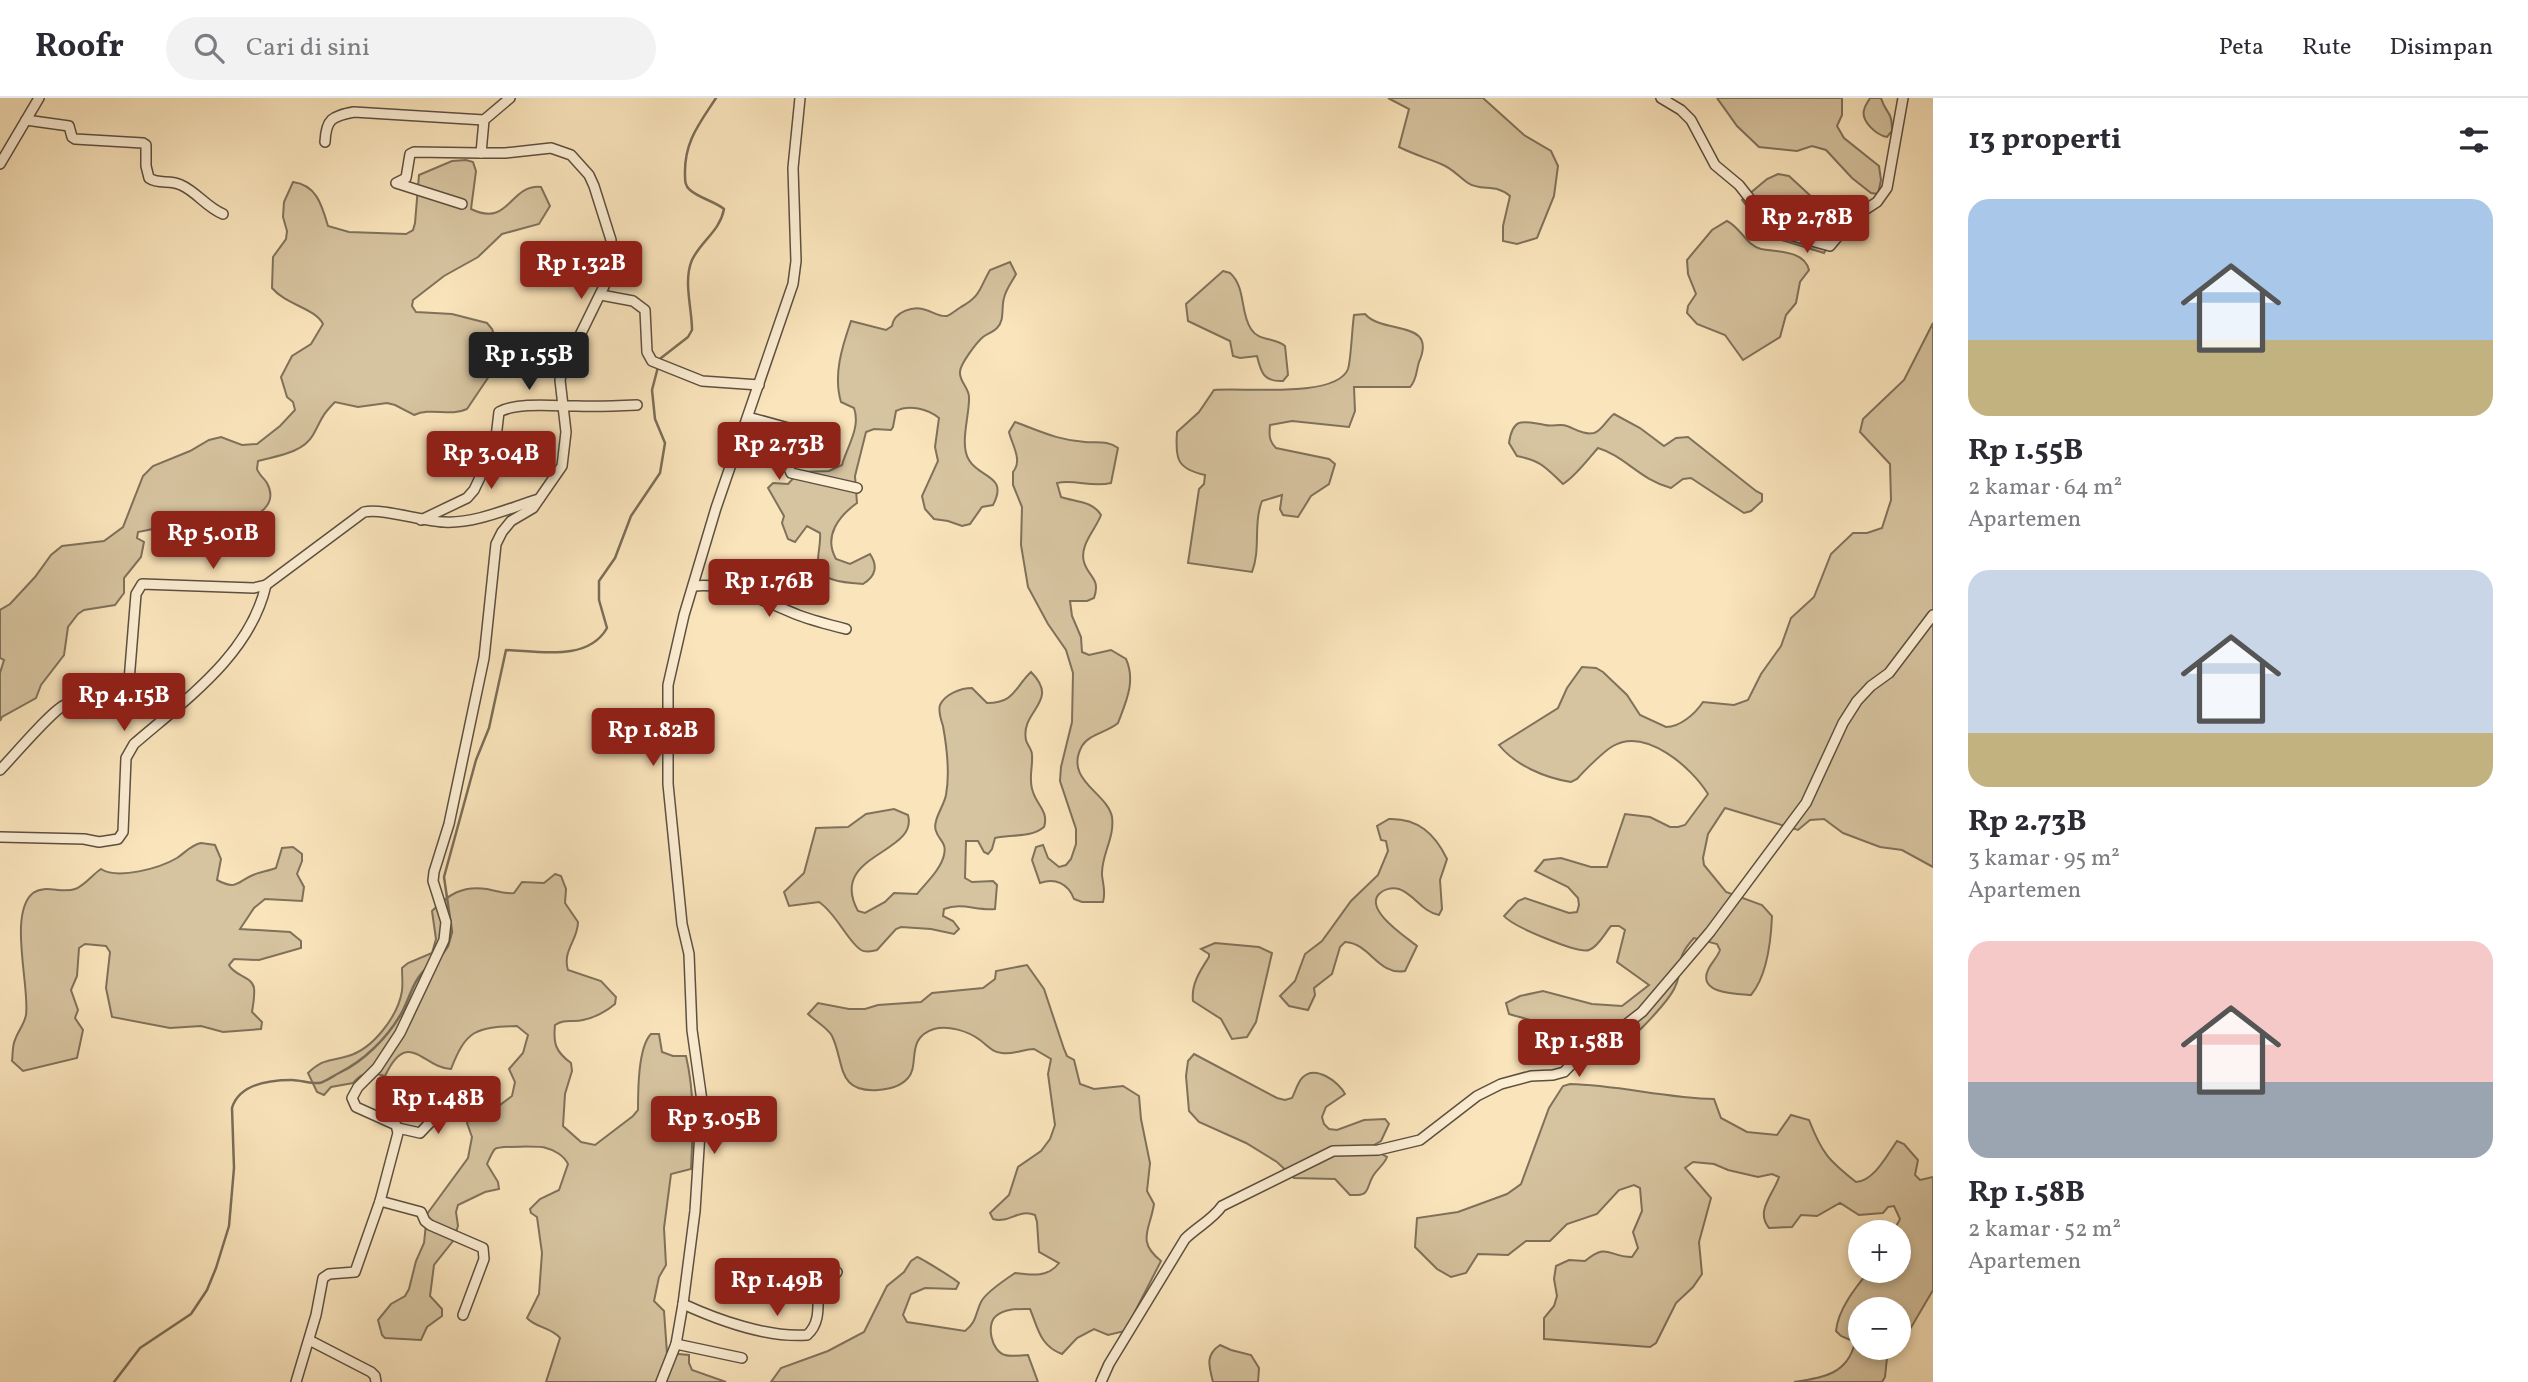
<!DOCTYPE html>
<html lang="id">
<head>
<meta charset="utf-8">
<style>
  body { margin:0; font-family:Vollkorn,serif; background:#f2f2f3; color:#2b2b33; height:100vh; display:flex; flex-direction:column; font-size:26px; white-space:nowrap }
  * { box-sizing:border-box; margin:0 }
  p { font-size:23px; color:#7c7c81 }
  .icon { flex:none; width:38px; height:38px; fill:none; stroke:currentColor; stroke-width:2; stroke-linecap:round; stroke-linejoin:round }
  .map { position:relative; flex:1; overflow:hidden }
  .drawer { display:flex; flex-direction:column; background:#fff; width:595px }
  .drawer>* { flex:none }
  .buttons { position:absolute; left:1848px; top:1122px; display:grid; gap:14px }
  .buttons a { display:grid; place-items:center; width:63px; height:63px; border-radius:50%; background:#fff; box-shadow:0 4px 10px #0003; font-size:35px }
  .price { position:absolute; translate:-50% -60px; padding:0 16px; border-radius:7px; background:#8f2418; color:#fff; font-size:23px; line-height:46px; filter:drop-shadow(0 2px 4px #0008) }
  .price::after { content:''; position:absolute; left:50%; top:42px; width:21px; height:16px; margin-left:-10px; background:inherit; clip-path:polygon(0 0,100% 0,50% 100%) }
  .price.active { background:#222; color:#fff }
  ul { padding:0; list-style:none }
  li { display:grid; align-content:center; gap:14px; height:371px; padding:0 35px }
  li span { display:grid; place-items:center; height:217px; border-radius:21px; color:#555 }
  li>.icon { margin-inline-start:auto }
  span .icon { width:126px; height:126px; fill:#fffc; stroke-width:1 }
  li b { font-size:30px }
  h2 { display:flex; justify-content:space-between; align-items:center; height:84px; padding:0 35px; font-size:30px }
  header { display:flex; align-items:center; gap:42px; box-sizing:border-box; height:98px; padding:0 35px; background:#fff; border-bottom:2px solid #e1e1e2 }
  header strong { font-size:33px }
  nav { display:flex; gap:38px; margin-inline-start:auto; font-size:24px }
  .search { width:490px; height:63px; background:#f2f2f3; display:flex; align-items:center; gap:18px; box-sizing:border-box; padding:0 24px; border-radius:38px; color:#7c7c81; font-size:26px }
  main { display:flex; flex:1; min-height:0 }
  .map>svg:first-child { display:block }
  .green { fill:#d6c39f; stroke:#7f715b; stroke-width:2 }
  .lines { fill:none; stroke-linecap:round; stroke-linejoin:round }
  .stream { stroke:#7b6d58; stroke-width:2.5 }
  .minor-casing { stroke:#5c5040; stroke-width:12 }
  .minor { stroke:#fcedd3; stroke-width:9 }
</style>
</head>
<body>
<header>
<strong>Roofr</strong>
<div class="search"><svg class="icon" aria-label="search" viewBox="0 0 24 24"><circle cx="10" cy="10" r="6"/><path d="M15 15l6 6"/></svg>Cari di sini</div>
<nav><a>Peta</a><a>Rute</a><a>Disimpan</a></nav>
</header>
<main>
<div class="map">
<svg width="1933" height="1284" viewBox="0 0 1933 1284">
  <rect width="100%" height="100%" fill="#fae4bb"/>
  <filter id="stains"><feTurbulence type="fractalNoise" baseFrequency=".00286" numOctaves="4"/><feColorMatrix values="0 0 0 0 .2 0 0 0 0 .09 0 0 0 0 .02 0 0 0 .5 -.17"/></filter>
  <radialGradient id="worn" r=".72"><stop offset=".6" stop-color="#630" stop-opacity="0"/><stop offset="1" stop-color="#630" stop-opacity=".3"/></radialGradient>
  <!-- green -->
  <g class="green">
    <path d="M1483 0 1524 37 1551 53 1558 68 1554 98 1537 140 1517 146 1503 143V128L1510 98C1496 85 1481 94 1468 85 1459 79 1452 70 1441 66 1426 60 1413 56 1399 49L1409 11 1388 0Z"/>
    <polygon points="1717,0 1842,0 1842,17 1837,28 1844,40 1879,68 1881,82 1878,96 1871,95 1852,80 1826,52 1812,48 1797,53 1759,49 1737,28"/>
    <path d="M1870 0H1881C1886 17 1892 11 1892 33L1887 39C1876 37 1861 23 1864 12 1865 7 1868 4 1870 0Z"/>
    <path d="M466 62 473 64 476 73 471 111C510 130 509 86 541 89L550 108 539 126 502 136 478 159 444 178 413 202 412 208 416 214 452 216 487 225 492 231 500 255V262L467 311C450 319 431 309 414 317L395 307 387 305 358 309 335 304C321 318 322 321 313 337 303 355 276 358 258 363L257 371C259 377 264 380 267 385 281 411 249 421 231 430L212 421 196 419 173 420 153 431 138 434 137 440 144 444 141 459 124 480V495L115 507 84 512 78 516 68 529 64 557 41 587 36 600 2 619 0 623V575L4 562 0 560V512L10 506 35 479 51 457 62 448 104 443 123 429 143 378 153 368 190 353 209 342 221 339 242 347 257 346 280 328 295 312 293 304 287 299 281 279 292 258 311 246 323 226C315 210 286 207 272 190L273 159 286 141 287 133 283 119 284 104 293 84C317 87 322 108 328 128L349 134 406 136 413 132 415 125 419 77 452 63Z"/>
    <polygon points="1778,76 1789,78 1815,102 1836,115 1839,127 1824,155 1775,140 1768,135 1742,102 1767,81"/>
    <path d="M1727 123C1740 129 1747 148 1761 151 1777 154 1804 152 1809 172L1800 184 1796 205 1786 217 1780 239 1743 262 1725 237 1697 226 1687 215 1688 208 1696 196 1688 176 1687 162 1712 132Z"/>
    <path d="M1010 164 1016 176C1012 184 1006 191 1004 200 1001 210 1005 222 997 230 993 234 987 236 983 239 977 244 960 266 960 274 959 283 969 290 969 299 970 316 959 346 969 362 979 380 1009 377 993 407L982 409 970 426 962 428 948 423 934 421 925 411 922 398 938 363 935 349 939 320C928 311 909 306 896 313L893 329 891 332 874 331 866 334 855 378 857 405C839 418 823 438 836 461L850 466 870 456C878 468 876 478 863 486 848 485 816 484 818 463 818 453 821 445 820 435L807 428 795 444 788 441 782 425 784 418 768 390 773 385 788 386 799 374 829 373 842 367C847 349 861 329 854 310L841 304C833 277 842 249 851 223L886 232 892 228C894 214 913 207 926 212 933 214 939 219 947 218 952 216 956 212 961 209 981 198 979 191 990 172Z"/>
    <path d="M1223 173 1230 175C1246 189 1240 215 1251 231 1259 244 1275 239 1285 248L1288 277 1283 283C1264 284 1261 275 1257 258L1240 260 1233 258 1230 243 1188 223 1186 206Z"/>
    <path d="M1365 216C1383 237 1438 221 1419 264 1416 273 1417 282 1410 289H1354L1355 313 1349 329 1292 323 1270 327C1269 337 1269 343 1276 350L1329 361 1335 366 1329 386 1311 398 1298 419 1283 417 1280 411 1282 397 1262 403C1253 426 1261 451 1252 474L1188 465 1199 391 1204 386 1205 377C1177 371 1175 361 1177 334L1199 314 1214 292C1241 289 1336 301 1348 271 1351 262 1352 230 1354 217Z"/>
    <path d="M1933 225V769L1902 752 1880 749 1843 735 1824 721 1810 722 1798 732 1725 710 1708 736 1703 760 1704 767 1726 794 1762 807 1772 818C1771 842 1767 878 1751 897 1738 896 1697 896 1708 872 1711 865 1717 860 1720 852L1717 846 1694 840C1672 864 1686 866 1675 889 1670 901 1636 939 1624 944 1616 947 1606 941 1598 939 1569 929 1538 925 1509 916L1506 905 1520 898 1543 893 1592 906 1622 908 1649 887 1617 864 1625 832 1619 828H1611C1605 835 1598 849 1589 852 1578 856 1512 828 1504 818L1518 803 1525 800 1569 815 1577 814 1579 807 1578 800 1568 789 1535 773 1544 762 1561 760 1591 769H1607L1625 716 1650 719 1670 729H1678L1685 727 1708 696C1692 670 1646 629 1613 648 1604 653 1584 673 1577 681L1571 684C1545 680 1515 667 1499 647L1558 610 1567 590 1582 569 1596 570 1603 574 1627 597 1640 617 1666 629C1680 629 1695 616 1703 604L1734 607 1748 602 1761 576 1781 548 1791 520 1814 499 1831 456 1853 435H1867L1882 430 1891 402 1890 366 1860 334 1863 321 1904 282Z"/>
    <path d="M1614 316 1640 330 1664 348 1676 340 1688 339 1756 393 1762 396V403L1751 413 1744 415 1691 380 1683 381 1671 390C1640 382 1625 358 1598 350 1589 360 1575 379 1563 386 1546 370 1542 363 1517 358L1509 345C1513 317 1525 324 1545 327 1553 329 1560 325 1567 328 1576 331 1583 337 1594 335 1602 333 1607 321 1614 316Z"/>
    <path d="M1015 324C1040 333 1057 342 1085 344 1097 345 1108 342 1118 350L1111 385C1092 390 1075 381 1057 385L1061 399C1075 404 1093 403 1101 417 1096 431 1079 447 1084 464 1088 479 1101 480 1094 500L1087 503H1070L1072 518 1081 539 1082 554 1089 557 1111 552 1126 561C1136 583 1126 604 1118 625 1108 634 1089 636 1082 648 1063 682 1108 695 1112 719 1115 740 1101 757 1102 777 1103 787 1106 794 1103 804H1082L1074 801C1068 785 1055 780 1040 785L1032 762 1036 749 1043 747 1048 760 1059 769 1066 767 1071 761 1076 746V731L1060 683 1061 669 1072 624 1073 575 1066 552 1048 526 1028 489 1021 447 1022 409 1013 387V374C1023 362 1012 347 1009 334Z"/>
    <path d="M1031 574C1061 604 1020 612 1026 642 1027 647 1032 651 1032 657 1033 670 1028 681 1033 694 1037 707 1049 714 1044 729 1031 740 1012 736 995 740L992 751 988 756 984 754 978 743H966L965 780 972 784 993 783 997 787 995 811C976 813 962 804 944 811L943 818 953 823 959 831 954 836 931 831 901 829 896 831 877 852C872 853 866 855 861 852 848 844 836 815 819 804L789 808 784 794 804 775 816 730 848 729 866 716 894 711 908 717C919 756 827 756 858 813L865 815 885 804 894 795 917 796C926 785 941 771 944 757 947 744 939 743 936 733 932 723 944 708 946 697 950 675 947 650 943 628 941 622 938 613 940 607 945 596 961 590 972 590L987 605C1015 605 1014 590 1031 574Z"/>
    <path d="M1389 721C1418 720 1435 736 1447 761L1440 782 1442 811 1439 817C1422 814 1414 796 1399 791 1392 789 1384 791 1379 796 1364 812 1406 839 1417 848L1405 873C1378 878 1370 845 1345 844L1340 849 1332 876 1314 890 1315 897 1308 912 1289 908 1280 898 1295 883 1305 856 1322 843 1351 803 1378 777 1388 753 1386 743 1381 742 1377 728Z"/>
    <path d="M201 745 215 747 221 761 217 782C237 793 238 783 253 777 260 774 268 773 276 770L282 750 293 749 302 756V763L297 776 304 789 302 803 265 801 254 810 240 831 290 834 301 843V850L259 862 234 861 229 867C234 878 252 878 254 890 255 898 253 907 252 914L262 924 261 931 223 934 201 928 170 930 112 919 106 890 110 854 106 848 85 846 79 850 77 878 71 892 78 912 75 920 83 932 77 960 23 973 12 963C13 957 12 948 15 942 18 933 24 927 26 917 30 889 8 815 33 795 45 786 62 796 75 791 84 788 93 776 101 771 118 782 160 770 177 760 186 754 191 747 201 745Z"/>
    <path d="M555 776 561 778 566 791 565 805 578 824C578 842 562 853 568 872L601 883 616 899 615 906C607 913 594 920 583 922 573 925 565 920 555 927 553 946 556 954 571 965L572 973 565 996 563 1028 581 1044 595 1047 633 1018 638 1012C638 993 638 949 651 936H659L662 954 673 958H686C695 997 693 1032 691 1071L671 1076 664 1130 666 1167 659 1179 654 1203 664 1213 667 1255 689 1257V1265L692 1272 726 1284H546L560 1240C551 1229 536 1230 527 1220L539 1196 542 1155 537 1119 531 1115 530 1111 540 1101 559 1092 568 1066C564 1058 555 1052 546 1050 542 1048 498 1048 495 1051 492 1054 489 1062 487 1066L498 1084 499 1091 485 1094 458 1107 456 1114 458 1128 453 1143 434 1167 430 1198 442 1211V1218L427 1229 421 1242 385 1240 382 1237 378 1222 391 1206 405 1198 409 1191 416 1163 424 1145 427 1116 468 1060 472 1039 467 1025 481 1006 496 1010 512 998 515 984 509 971 523 955 528 937 517 928C476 929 466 932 451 971 423 970 408 929 385 978 370 974 363 973 353 985L331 989 324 997 317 994 308 975C324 960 328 964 348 958 373 951 398 918 402 893 403 885 402 878 402 870L408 865 432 855 436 841 432 813C448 797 462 787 487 791 497 793 503 796 514 795L522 784 544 785Z"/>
    <path d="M1215 845 1259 849 1272 855 1256 924 1247 939 1232 941 1221 921 1193 903C1191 886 1200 873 1209 859V856L1201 851Z"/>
    <path d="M1027 867 1044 891 1064 951 1067 958 1074 962 1080 986 1094 991 1123 988 1139 998 1141 1021 1150 1065 1147 1093 1154 1106C1150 1132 1136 1143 1161 1163L1125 1233 1108 1237 1094 1231 1077 1240 1062 1256C1040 1248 1038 1230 1030 1211 1019 1211 1005 1210 996 1218 986 1226 991 1253 1005 1257 1011 1259 1021 1257 1028 1257L1038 1284H771L781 1270 828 1253 864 1234 887 1188 904 1174 911 1163 917 1159C921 1160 955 1181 959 1185L956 1191 925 1190 911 1196 903 1217 907 1224 965 1233C977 1224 975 1216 981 1204 985 1195 1006 1181 1015 1175 1031 1177 1048 1180 1059 1165L1039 1154 1037 1124 1035 1117C1019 1110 1009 1126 993 1121L990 1115 1009 1097 1018 1069 1041 1053 1050 1041 1055 1027 1048 976 1051 961 1034 951C1024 951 1012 957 1002 955 992 954 988 948 980 942 968 933 948 927 934 931 905 940 920 967 908 980 900 989 889 991 878 992 836 995 845 965 832 938 828 930 815 923 808 916L818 905 849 911H865L878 907 921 904 932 895 983 890 995 881 996 873Z"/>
    <path d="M1194 956 1277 1000 1285 1002 1292 1000C1295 994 1298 984 1302 980 1315 966 1339 984 1345 996L1326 1009 1322 1019 1324 1026 1329 1031 1337 1032 1364 1022 1385 1021 1389 1026 1381 1043 1374 1047 1378 1054 1387 1059C1384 1067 1377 1071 1373 1078 1365 1092 1371 1098 1350 1097L1335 1081 1294 1080 1277 1064 1246 1045 1199 1024 1189 1013 1186 978 1188 963Z"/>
    <path d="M1570 986C1618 987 1665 1000 1714 1001L1721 1020 1747 1034 1777 1037 1791 1017 1809 1022C1822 1055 1828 1062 1856 1084 1874 1083 1887 1057 1897 1043L1904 1046 1918 1062 1915 1077 1920 1082 1933 1079V1192L1909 1233 1899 1236V1211H1860V1250H1888L1885 1279 1882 1284H1794C1823 1280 1848 1276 1855 1244L1841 1238 1836 1233C1838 1211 1856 1189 1869 1173L1899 1172V1134H1893L1900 1121 1894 1108 1888 1109 1883 1115 1859 1117 1840 1105 1817 1118 1801 1117 1792 1129 1769 1130C1755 1113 1773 1097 1779 1079L1772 1076 1758 1079 1728 1072 1714 1066 1693 1064 1685 1070 1711 1100 1699 1144 1702 1176 1693 1189 1676 1205 1656 1245 1650 1249 1544 1241V1220L1554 1208 1557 1198 1554 1181 1556 1168 1569 1162 1585 1163C1609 1144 1607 1159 1632 1159L1638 1150 1633 1134 1642 1113 1640 1090 1634 1087 1619 1092 1597 1116 1567 1126 1550 1143H1526L1508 1157 1478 1156 1466 1175 1451 1179 1437 1171 1415 1149 1417 1120 1458 1114 1507 1096 1521 1086 1549 1010 1563 988Z"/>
    <path d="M1220 1247 1231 1252 1251 1257 1259 1270 1258 1284H1213C1209 1268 1205 1257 1220 1247Z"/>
  </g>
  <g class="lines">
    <!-- stream -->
    <g class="stream">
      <path d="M660 263 661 260 688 239 692 232C692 210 683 183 692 162 701 143 720 133 724 111 714 103 699 100 690 92 685 88 685 83 685 77 684 44 699 26 716 0"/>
      <path d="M441 858 448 848 452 834 444 779 476 662 489 630 506 552C538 553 588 564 607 530L599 502V483L615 460 631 418 660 375 665 345 655 321 652 292 658 269"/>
      <path d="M114 1284 140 1250 191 1216 207 1192 216 1170 229 1128 234 1070 232 1010C239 986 270 982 292 982 300 982 311 986 319 985 325 984 333 978 339 975 364 963 387 940 401 916 410 900 413 881 428 869"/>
    </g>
    <defs>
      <g id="minor">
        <polyline points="1661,0 1681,12 1691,22 1715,67 1739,87 1773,130 1786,136 1830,148 1854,119 1877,104 1887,90 1903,0"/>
        <path d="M26 22 69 28 72 39 75 41 143 45 146 47V68L149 80C159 87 170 81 181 87 197 94 206 109 223 116"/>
        <path d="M325 44C326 21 332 18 354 14L484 22"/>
        <polyline points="0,66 39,0"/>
        <polyline points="462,106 396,85 406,80 410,56 414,54 481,55"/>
        <polyline points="601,197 633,203 645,212 647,254 652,263 702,283 759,287"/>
        <polyline points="748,319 792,331 794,336 788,368 791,375 857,390"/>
        <path d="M421 422 467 400 474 392 495 348 499 314C517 304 555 308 576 308 596 309 617 308 637 307"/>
        <path d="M694 488C731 484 765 504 798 517 814 523 830 527 846 531"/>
        <path d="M0 672C12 660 53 611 65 607 88 600 123 615 129 583L136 496 142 486 254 490 266 487 364 414C383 410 421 423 444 424 475 426 509 410 539 401"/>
        <path d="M0 739 84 741 99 744 118 741 123 734 126 660 134 646C186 601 250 557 266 487"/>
        <polyline points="398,1030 420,1035 457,996"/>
        <polyline points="380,1103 421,1114 425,1123 430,1127 483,1150 484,1161 463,1217"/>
        <path d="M683 1206C718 1222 768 1240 807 1237 820 1226 818 1209 818 1194L837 1174"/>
        <polyline points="309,1242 371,1274 375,1278 376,1284"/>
        <polyline points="676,1246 742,1260"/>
        <polyline points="296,1284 316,1217 323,1180 329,1176 355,1174 380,1103 398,1035 396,1027 356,1009 352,1000 358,989 377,970 400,935 444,842 446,824 433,783 434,774 449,726 484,560 496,446 502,434 511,423 533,410 562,368 566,334 560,282 562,274 608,180 611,142 594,88 589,77 571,57 551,50 505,55 481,55 484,22 510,0"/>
        <polyline points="661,1284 676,1246 683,1206 695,1113 702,1003 692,932 689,856 682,826 668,686 668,587 684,517 716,410 793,186 796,163 793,70 800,0"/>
        <path d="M1101 1284 1109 1266 1185 1141C1197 1129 1212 1122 1222 1108L1333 1053 1378 1052 1420 1042 1477 998 1501 986 1531 978 1553 977 1564 974 1596 941 1624 928 1642 914 1710 834 1806 705 1843 625 1857 603 1871 588 1889 575 1933 517"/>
      </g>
    </defs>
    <!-- minor casing -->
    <use href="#minor" class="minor-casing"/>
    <!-- minor -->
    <use href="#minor" class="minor"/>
  </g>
  <rect width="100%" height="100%" filter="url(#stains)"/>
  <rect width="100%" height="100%" fill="url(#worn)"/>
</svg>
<div class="buttons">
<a>+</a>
<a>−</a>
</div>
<b class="price" style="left:1807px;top:157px">Rp 2.78B</b>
<b class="price" style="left:581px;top:203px">Rp 1.32B</b>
<b class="price active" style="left:529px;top:294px">Rp 1.55B</b>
<b class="price" style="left:779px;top:384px">Rp 2.73B</b>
<b class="price" style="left:491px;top:393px">Rp 3.04B</b>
<b class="price" style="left:213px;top:473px">Rp 5.01B</b>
<b class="price" style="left:769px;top:521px">Rp 1.76B</b>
<b class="price" style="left:124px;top:635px">Rp 4.15B</b>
<b class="price" style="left:653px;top:670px">Rp 1.82B</b>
<b class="price" style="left:1579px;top:981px">Rp 1.58B</b>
<b class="price" style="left:438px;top:1038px">Rp 1.48B</b>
<b class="price" style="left:714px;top:1058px">Rp 3.05B</b>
<b class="price" style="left:777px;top:1220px">Rp 1.49B</b>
</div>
<section class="drawer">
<h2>13 properti<svg class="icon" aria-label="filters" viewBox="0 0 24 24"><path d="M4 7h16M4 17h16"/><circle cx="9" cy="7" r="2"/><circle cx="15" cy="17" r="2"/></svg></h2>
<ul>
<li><span style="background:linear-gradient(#a9c7e8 65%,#c2b280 0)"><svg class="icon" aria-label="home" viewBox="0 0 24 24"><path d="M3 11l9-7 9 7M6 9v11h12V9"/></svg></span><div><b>Rp 1.55B</b><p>2 kamar · 64 m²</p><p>Apartemen</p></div></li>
<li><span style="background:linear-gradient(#c9d6e8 75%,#c2b280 0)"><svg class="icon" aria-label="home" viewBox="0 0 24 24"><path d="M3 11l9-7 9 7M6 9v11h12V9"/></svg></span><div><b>Rp 2.73B</b><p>3 kamar · 95 m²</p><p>Apartemen</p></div></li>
<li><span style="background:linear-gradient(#f6c9c9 65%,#9aa5b1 0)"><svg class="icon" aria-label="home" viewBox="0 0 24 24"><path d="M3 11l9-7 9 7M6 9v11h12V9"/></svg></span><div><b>Rp 1.58B</b><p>2 kamar · 52 m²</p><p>Apartemen</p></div></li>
</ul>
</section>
</main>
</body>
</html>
